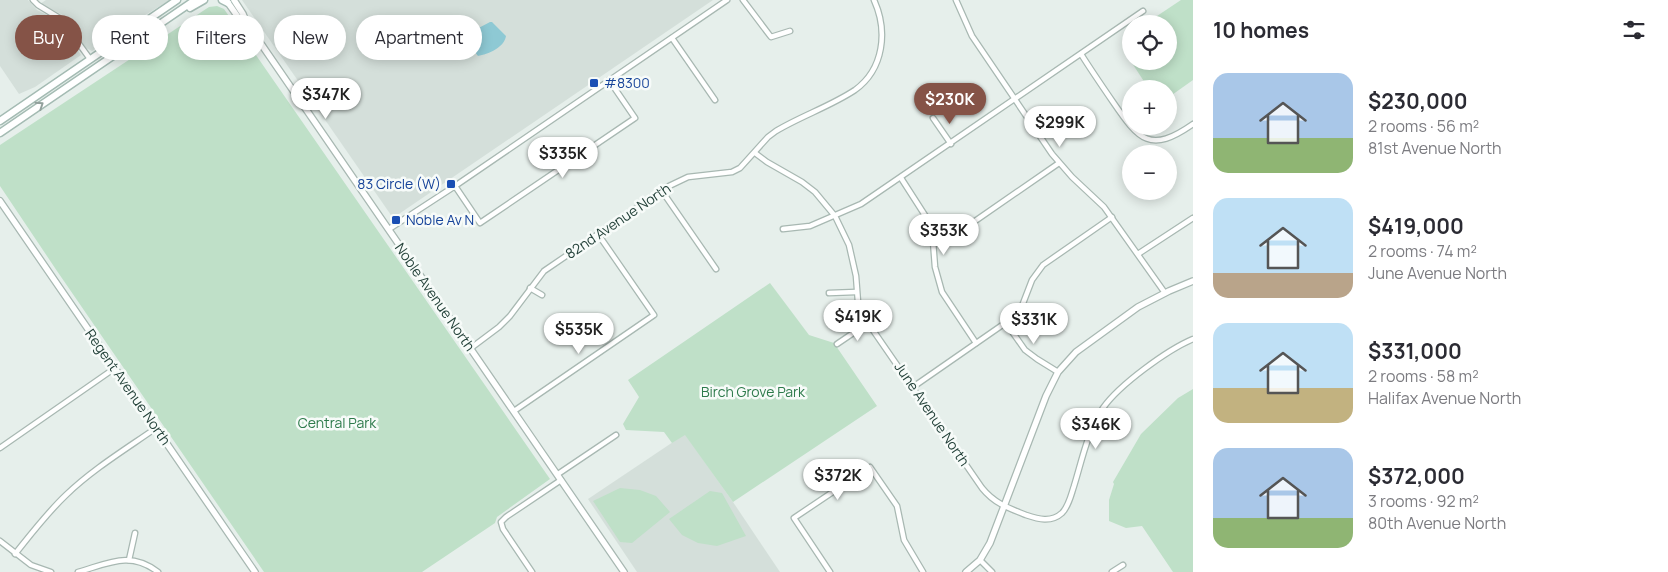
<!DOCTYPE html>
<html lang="en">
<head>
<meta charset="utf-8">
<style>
  body { margin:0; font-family:Manrope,sans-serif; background:#f2f2f3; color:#2b2b33; height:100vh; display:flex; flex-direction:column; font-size:19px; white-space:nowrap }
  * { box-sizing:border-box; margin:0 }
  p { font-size:16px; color:#7c7c81 }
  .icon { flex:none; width:28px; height:28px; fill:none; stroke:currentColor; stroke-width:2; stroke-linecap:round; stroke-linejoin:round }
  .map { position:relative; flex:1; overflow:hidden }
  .panel { display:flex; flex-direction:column; background:#fff; width:475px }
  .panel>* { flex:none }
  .guide { position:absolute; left:15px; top:15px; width:475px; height:45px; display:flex; gap:10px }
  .buttons { position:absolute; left:1122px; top:15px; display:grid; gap:10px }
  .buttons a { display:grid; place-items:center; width:55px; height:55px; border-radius:50%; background:#fff; box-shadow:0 2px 12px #0003; font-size:25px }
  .price { position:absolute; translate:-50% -42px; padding:0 11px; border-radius:18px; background:#fff; color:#222; font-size:16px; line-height:32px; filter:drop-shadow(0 1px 2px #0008) }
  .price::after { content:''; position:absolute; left:50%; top:30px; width:15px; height:11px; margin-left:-8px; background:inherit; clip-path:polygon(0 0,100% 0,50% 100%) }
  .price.selected { background:#855347; color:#fff }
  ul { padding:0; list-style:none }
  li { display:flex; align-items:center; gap:15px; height:125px; padding:0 20px }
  li span { display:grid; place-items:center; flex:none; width:140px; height:100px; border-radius:15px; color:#555 }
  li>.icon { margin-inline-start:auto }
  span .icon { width:60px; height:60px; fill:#fffc; stroke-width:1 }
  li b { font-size:21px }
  h2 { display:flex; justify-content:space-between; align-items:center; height:60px; padding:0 20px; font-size:21px }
  .pill { padding:0 18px; border-radius:22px; background:#fff; box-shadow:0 2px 12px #0003; font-size:18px; line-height:45px }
  .pill.selected { background:#855347; color:#fff }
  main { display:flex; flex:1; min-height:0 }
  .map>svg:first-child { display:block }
  .built { fill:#d4dfda }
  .green { fill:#bfe0c8 }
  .water { fill:#8ec9d4 }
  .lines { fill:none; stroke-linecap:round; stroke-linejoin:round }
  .minor-casing { stroke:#a8b8b2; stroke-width:7 }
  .tertiary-casing { stroke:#a8b8b2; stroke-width:8 }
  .secondary-casing { stroke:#a4bbb3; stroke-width:9 }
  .minor { stroke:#fff; stroke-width:4.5 }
  .tertiary { stroke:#fff; stroke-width:5.5 }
  .secondary { stroke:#fff; stroke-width:6 }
  .oneway { stroke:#92a09c }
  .transit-dot { fill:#1a4fb4; stroke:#f7fbf9; stroke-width:2 }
  .labels { text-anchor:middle; stroke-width:5; stroke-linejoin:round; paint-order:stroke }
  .transit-label { font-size:14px; fill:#164399; stroke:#f7fbf9; text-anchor:start }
  .street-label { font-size:14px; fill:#24423a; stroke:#f7fbf9 }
  .park-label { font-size:14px; fill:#2d7a4b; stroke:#f7fbf9 }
</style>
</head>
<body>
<main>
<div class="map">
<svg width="1193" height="572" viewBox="0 0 1193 572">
  <rect width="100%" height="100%" fill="#e6efeb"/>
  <!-- built -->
  <g class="built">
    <polygon points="0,0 28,0 37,10 53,18 60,24 81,55 35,87 19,94 0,66"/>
    <polygon points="46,0 170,0 137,20 92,51 86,48 61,14 40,4"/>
    <polygon points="242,0 713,0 393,218"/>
    <polygon points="685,434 733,502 780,572 637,572 588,499"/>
  </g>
  <!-- green -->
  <g class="green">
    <polygon points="1181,0 1193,0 1193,80 1169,97 1169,89 1149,89 1128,57 1131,55 1131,61 1169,61 1169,24 1145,24"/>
    <polygon points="217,6 224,9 550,479 497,517 495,523 422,572 264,572 57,271 0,186 0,145 209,7"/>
    <polygon points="770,283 809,335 834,343 877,406 733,502 685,435 672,443 664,432 626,430 623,424 639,397 628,380"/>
    <polygon points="1193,389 1193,572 1173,572 1142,526 1126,528 1109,521 1109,500 1114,484 1113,482 1141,434 1178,398"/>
    <polygon points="620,488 640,490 656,496 670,512 632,543 620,542 593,501"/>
    <polygon points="710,491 722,493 746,536 717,546 698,543 682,535 669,519"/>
  </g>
  <!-- water -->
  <path class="water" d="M490 22H492L506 36C504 48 488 54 478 56L469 44 473 38 471 32Z"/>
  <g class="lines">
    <defs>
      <g id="minor">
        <polyline points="33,0 38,5 61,19 90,59"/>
        <polyline points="743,0 771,37 790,31"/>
        <polyline points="956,0 972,36 1052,154 1072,177 1104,207 1165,293"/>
        <polyline points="672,38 715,100"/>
        <path d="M1081 54C1091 70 1102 86 1113 102 1139 140 1150 154 1193 124"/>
        <polyline points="933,118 951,144"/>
        <path d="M755 153 767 162 802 182 815 192 835 216 849 245 856 276 858 302 868 323 982 488C994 503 1008 508 1026 515 1038 519 1051 523 1062 513 1069 506 1071 495 1074 486 1082 460 1088 430 1103 408 1119 385 1167 350 1193 339"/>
        <polyline points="901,178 928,220 933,241 935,267 942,292 976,343"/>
        <polyline points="455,186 480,223 635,118 609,80"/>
        <polyline points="662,191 716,269"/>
        <polyline points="389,229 455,186 727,0"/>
        <polyline points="783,229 810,226 861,204 1143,11"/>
        <polyline points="933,239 949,235 965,228 1059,163"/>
        <polyline points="1138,254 1193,218"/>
        <polyline points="530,288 542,295"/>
        <polyline points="829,293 856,292"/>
        <polyline points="1006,323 1025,350 1037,359 1058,372"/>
        <polyline points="837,344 868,323"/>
        <path d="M471 348 499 327 510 316 544 271 667 187 688 177 732 172 740 168 768 137 776 131C801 116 831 106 855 90 884 69 888 31 874 0"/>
        <polyline points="913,387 1011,319 1022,306 1032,280 1043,265 1112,217"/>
        <polyline points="514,411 654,315 598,234"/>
        <polyline points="0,448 115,368"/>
        <polyline points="558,474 616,435"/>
        <polyline points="0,541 31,565 51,572"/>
        <path d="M15 554C31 534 47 513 66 495 93 469 126 449 156 428"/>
        <polyline points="129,560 135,533"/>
        <polyline points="980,560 992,572"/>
        <path d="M78 572C107 564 130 550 158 572"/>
        <polyline points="532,572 503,529 501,522 506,517 561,480"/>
        <polyline points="830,572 794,518 870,467 897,506 904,540 923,572"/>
        <polyline points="1112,572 1123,565"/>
      </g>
      <g id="tertiary">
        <polyline points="226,0 238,17 246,22"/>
        <polyline points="234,0 243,14 246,22 624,572"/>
        <polyline points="0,201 255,572"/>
        <polyline points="966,572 980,560 990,543 1046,396 1058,372 1076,352 1138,307 1169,291 1193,281"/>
      </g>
      <g id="secondary">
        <polyline points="222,0 228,3"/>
        <polyline points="190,8 204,0"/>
        <polyline points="0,121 177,0"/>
        <polyline points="0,133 195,0"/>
      </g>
    </defs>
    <!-- minor casing -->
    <use href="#minor" class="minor-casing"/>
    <!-- tertiary casing -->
    <use href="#tertiary" class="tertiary-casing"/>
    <!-- secondary casing -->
    <use href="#secondary" class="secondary-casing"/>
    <!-- minor -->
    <use href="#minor" class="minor"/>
    <!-- tertiary -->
    <use href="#tertiary" class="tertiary"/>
    <!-- secondary -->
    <use href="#secondary" class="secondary"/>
  </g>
  <!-- one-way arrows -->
  <defs><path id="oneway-chevron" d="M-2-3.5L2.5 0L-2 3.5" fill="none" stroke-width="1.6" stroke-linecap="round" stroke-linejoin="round" transform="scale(1.25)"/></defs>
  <use class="oneway" href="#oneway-chevron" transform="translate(40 105) rotate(-34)"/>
  <!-- markers -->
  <g class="transit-dot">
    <rect x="589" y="78" width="10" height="10" rx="2.5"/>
    <rect x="446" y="179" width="10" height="10" rx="2.5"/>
    <rect x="391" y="215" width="10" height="10" rx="2.5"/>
  </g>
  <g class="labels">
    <!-- transit labels -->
    <g class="transit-label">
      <text x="604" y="88">#8300</text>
      <text x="441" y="189" text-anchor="end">83 Circle (W)</text>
      <text x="406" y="225">Noble Av N</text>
    </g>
    <!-- street labels -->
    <g class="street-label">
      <text transform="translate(618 221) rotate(-34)" y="5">82nd Avenue North</text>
      <text transform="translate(435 297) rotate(55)" y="5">Noble Avenue North</text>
      <text transform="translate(128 387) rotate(55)" y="5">Regent Avenue North</text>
      <text transform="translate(932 414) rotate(56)" y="5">June Avenue North</text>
    </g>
    <!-- park labels -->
    <g class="park-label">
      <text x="753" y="397">Birch Grove Park</text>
      <text x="337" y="428">Central Park</text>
    </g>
  </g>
</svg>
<div class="buttons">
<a><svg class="icon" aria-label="locate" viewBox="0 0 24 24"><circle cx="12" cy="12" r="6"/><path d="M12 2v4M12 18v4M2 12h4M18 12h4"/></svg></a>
<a>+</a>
<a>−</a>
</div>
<b class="price" style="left:326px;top:120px">$347K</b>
<b class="price selected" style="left:950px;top:125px">$230K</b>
<b class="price" style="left:1060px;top:148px">$299K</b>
<b class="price" style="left:563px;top:179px">$335K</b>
<b class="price" style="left:944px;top:256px">$353K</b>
<b class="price" style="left:858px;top:342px">$419K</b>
<b class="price" style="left:1034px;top:345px">$331K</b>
<b class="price" style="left:579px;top:355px">$535K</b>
<b class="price" style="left:1096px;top:450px">$346K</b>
<b class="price" style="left:838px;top:501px">$372K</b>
<div class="guide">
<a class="pill selected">Buy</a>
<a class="pill">Rent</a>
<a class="pill">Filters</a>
<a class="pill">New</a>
<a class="pill">Apartment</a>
</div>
</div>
<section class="panel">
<h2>10 homes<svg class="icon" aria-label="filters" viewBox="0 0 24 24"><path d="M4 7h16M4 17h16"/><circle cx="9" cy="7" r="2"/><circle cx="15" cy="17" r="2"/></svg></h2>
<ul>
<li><span style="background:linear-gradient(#a9c7e8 65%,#8fb573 0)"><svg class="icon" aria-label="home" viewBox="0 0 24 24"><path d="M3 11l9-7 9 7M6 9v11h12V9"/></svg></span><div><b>$230,000</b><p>2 rooms · 56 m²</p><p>81st Avenue North</p></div></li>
<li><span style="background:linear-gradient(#bfe0f5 75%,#b9a48a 0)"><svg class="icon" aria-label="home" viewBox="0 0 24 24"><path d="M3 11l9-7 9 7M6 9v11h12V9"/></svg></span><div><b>$419,000</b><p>2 rooms · 74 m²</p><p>June Avenue North</p></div></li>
<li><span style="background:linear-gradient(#bfe0f5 65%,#c2b280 0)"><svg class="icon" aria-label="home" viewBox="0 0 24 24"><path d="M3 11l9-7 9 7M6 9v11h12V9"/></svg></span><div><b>$331,000</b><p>2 rooms · 58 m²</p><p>Halifax Avenue North</p></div></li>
<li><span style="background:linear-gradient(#a9c7e8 70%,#8fb573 0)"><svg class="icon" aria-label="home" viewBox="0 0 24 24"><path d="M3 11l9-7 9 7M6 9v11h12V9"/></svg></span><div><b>$372,000</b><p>3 rooms · 92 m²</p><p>80th Avenue North</p></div></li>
</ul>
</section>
</main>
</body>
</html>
